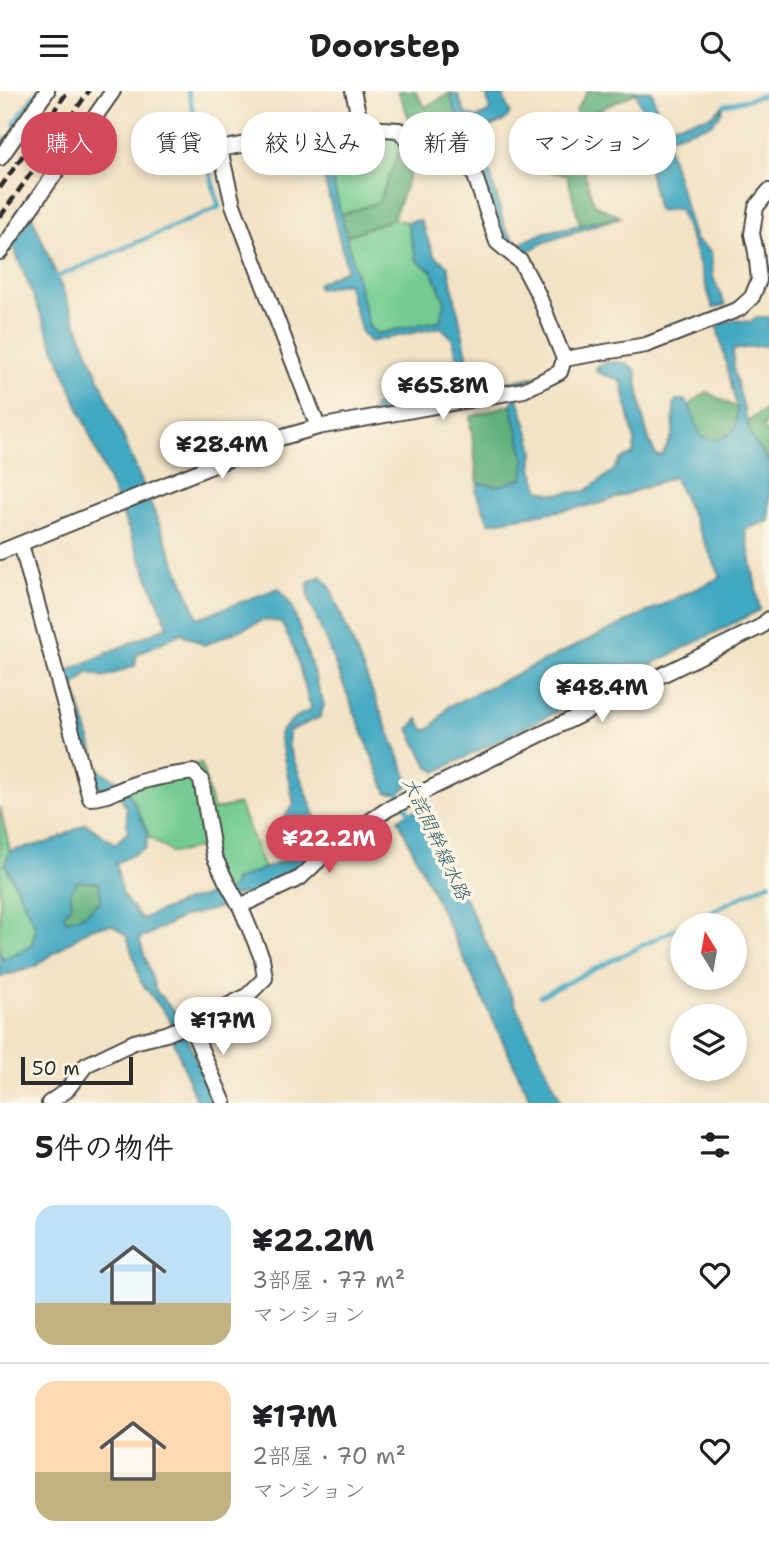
<!DOCTYPE html>
<html lang="ja">
<head>
<meta charset="utf-8">
<style>
  body { margin:0; font-family:"Shantell Sans","Klee One",sans-serif; background:#f6f6f6; color:#202124; height:100vh; display:flex; flex-direction:column; font-size:26px; white-space:nowrap }
  * { box-sizing:border-box; margin:0 }
  p { font-size:23px; color:#757577 }
  .icon { flex:none; width:38px; height:38px; fill:none; stroke:currentColor; stroke-width:2; stroke-linecap:round; stroke-linejoin:round }
  .map { position:relative; height:1012px; overflow:hidden }
  .side { display:flex; flex-direction:column; background:#fff; flex:1 }
  .side>* { flex:none }
  .hud { position:absolute; left:21px; top:21px; width:728px; height:63px; display:flex; gap:14px }
  .needle { width:46px; rotate:349deg }
  .fabs { position:absolute; left:670px; top:822px; display:grid; gap:14px }
  .fabs a { display:grid; place-items:center; width:77px; height:77px; border-radius:50%; background:#fff; box-shadow:0 4px 10px #0003; font-size:35px }
  .scale { position:absolute; left:21px; bottom:18px; width:112px; box-sizing:border-box; padding-left:7px; border:4px solid #2b2b2b; border-top:0; font-size:19px; line-height:24px; white-space:nowrap; color:#2b2b2b; -webkit-text-stroke:5px #fcf5e5; paint-order:stroke }
  .price { position:absolute; translate:-50% -60px; padding:0 16px; border-radius:24px; background:#fff; color:#222; font-size:23px; line-height:46px; filter:drop-shadow(0 2px 4px #0008) }
  .price::after { content:''; position:absolute; left:50%; top:42px; width:21px; height:16px; margin-left:-10px; background:inherit; clip-path:polygon(0 0,100% 0,50% 100%) }
  .price.on { background:#d1495b; color:#fff }
  ul { padding:0; list-style:none }
  li { display:flex; align-items:center; gap:21px; height:175px; padding:0 35px }
  li+li { border-top:2px solid #e0e0e0 }
  li span { display:grid; place-items:center; flex:none; width:196px; height:140px; border-radius:21px; color:#555 }
  li>.icon { margin-inline-start:auto }
  span .icon { width:84px; height:84px; fill:#fffc; stroke-width:1 }
  li b { font-size:30px }
  h2 { display:flex; justify-content:space-between; align-items:center; height:84px; padding:0 35px; font-size:30px }
  .chip { padding:0 24px; border-radius:28px; background:#fff; box-shadow:0 4px 10px #0003; font-size:24px; line-height:63px }
  .chip.on { background:#d1495b; color:#fff }
  header { display:flex; justify-content:space-between; align-items:center; height:91px; padding:0 35px; background:#fff; font-size:32px; font-weight:700 }
  .map>svg:first-child { display:block }
  .green { fill:#74cc92; stroke:#507c5e; stroke-width:2 }
  .forest { fill:#5fb07c; stroke:#456e54; stroke-width:2 }
  .water { fill:#42a9c2; stroke:#366a76; stroke-width:2; fill-rule:evenodd }
  .lines { fill:none; stroke-linecap:round; stroke-linejoin:round }
  .stream { stroke:#42a9c2; stroke-width:4.5 }
  .minor-casing { stroke:#494742; stroke-width:18 }
  .minor { stroke:#fff; stroke-width:14 }
  .rail { stroke:#2b2b2b; stroke-width:4.5; stroke-dasharray:10 5; stroke-linecap:butt }
  .labels { text-anchor:middle; stroke-width:7; stroke-linejoin:round; paint-order:stroke }
  .water-label { font-size:19px; font-style:italic; fill:#345d67; stroke:#fcf5e5 }
</style>
</head>
<body>
<header><svg class="icon" aria-label="menu" viewBox="0 0 24 24"><path d="M4 6h16M4 12h16M4 18h16"/></svg>Doorstep<svg class="icon" aria-label="search" viewBox="0 0 24 24"><circle cx="10" cy="10" r="6"/><path d="M15 15l6 6"/></svg></header>
<div class="map">
<svg width="769" height="1012" viewBox="0 0 769 1012">
  <rect width="100%" height="100%" fill="#fcf5e5"/>
  <filter id="ink" filterUnits="userSpaceOnUse"><feTurbulence type="fractalNoise" baseFrequency=".0143" numOctaves="2"/><feDisplacementMap in="SourceGraphic" scale="14" xChannelSelector="R" yChannelSelector="G"/><feConvolveMatrix kernelMatrix="1 2 1 2 8 2 1 2 1" color-interpolation-filters="sRGB"/></filter>
  <filter id="wash" filterUnits="userSpaceOnUse"><feTurbulence type="fractalNoise" baseFrequency=".00686" numOctaves="4" result="noise"/><feDisplacementMap in="SourceGraphic" scale="28" xChannelSelector="R" yChannelSelector="G"/><feGaussianBlur stdDeviation="1.57" result="paint"/><feColorMatrix in="noise" values="0 0 0 0 0 0 0 0 0 0 0 0 0 0 0 0 0 1.4 0 .05"/><feComposite in="paint" operator="in"/></filter>
  <g filter="url(#wash)">
    <rect width="100%" height="100%" fill="#f2e3c6"/>
    <!-- green -->
    <g class="green">
      <polygon points="411,32 379,111 341,124 329,75 321,49 356,33"/>
      <polygon points="393,128 407,131 417,170 432,180 445,210 441,229 377,243 369,236 346,145"/>
      <polygon points="201,672 213,719 239,713 268,788 222,806 207,755 173,762 141,741 122,692"/>
      <polygon points="0,716 10,760 5,773 36,837 31,855 3,868 0,862"/>
    </g>
    <!-- forest -->
    <g class="forest">
      <polygon points="398,0 415,0 425,16 451,2 454,18 469,36 478,53 478,75 438,58 414,73 393,128 346,145 341,124 379,111 411,32"/>
      <polygon points="588,0 635,0 636,2 592,22 590,57 601,67 584,80 594,113 620,126 580,134 567,84 550,81 547,61 580,43 576,19"/>
      <path d="M707 301 737 317V336C725 349 718 351 701 346L689 314Z"/>
      <polygon points="511,313 525,369 523,387 498,395 478,392 470,326"/>
      <polygon points="769,316 769,330 763,336 769,346 769,372 751,345 748,330"/>
      <polygon points="77,789 100,792 101,809 86,823 65,830 64,823 72,812 70,802"/>
    </g>
    <!-- water -->
    <g class="water">
      <polygon points="486,0 501,0 510,22 504,30 483,39 488,74 505,137 518,154 545,141 620,126 545,151 526,161 511,159 500,145 478,75 478,52 469,36 454,18 451,2 458,4 465,22 476,27 490,20"/>
      <polygon points="635,0 652,0 662,37 711,25 724,14 720,24 711,33 666,47 695,149 711,160 713,186 725,214 713,217 695,159 679,118 658,120 647,71 627,61 601,67 590,57 592,22 600,19 616,48 642,46 648,31"/>
      <polygon points="365,49 329,75 369,236 377,243 441,229 445,210 432,180 417,170 407,131 420,129 434,164 448,175 473,292 484,297 542,284 511,297 372,323 373,315 458,298 464,287 452,247 441,236 370,251 362,242 347,192 319,198 317,193 347,178 318,62"/>
      <path d="M32 125 198 527 279 497 292 515 324 614 320 626 289 640 288 654 326 753 294 784 249 804 240 803 228 807 221 816 183 826 139 848 156 900 179 926 213 1012H197L173 948 171 930 141 891 127 845 112 834 90 837 34 876 0 886V862L3 868 31 855 36 837 5 773 10 760 53 750 86 733 115 753 128 741 126 716 115 696 103 698 93 691 65 581 168 535 12 153ZM264 529 281 531 295 560 311 618 293 628 279 643 294 713 285 725 292 752 291 767 234 789 232 797 222 801 186 810 141 828 122 803 116 772 146 757 148 742 132 707 122 692 99 679 74 596 88 581 104 586 135 575 137 563 181 542 204 554ZM77 790 99 792 101 809 86 823 66 830 64 823 72 812 70 802Z"/>
      <path d="M757 226H769V255H757L733 259 734 281 751 345 769 372V430L745 438 760 519 436 681 428 675 409 638 418 628 425 640 434 634 449 615 721 486 674 386 598 413 489 432 476 401 478 392 498 395 523 387 525 369 511 313 514 307H518L534 359 532 377 540 399 554 403 586 400 614 379 620 369 633 363 635 352 622 292 617 288 597 281 596 276C607 269 627 268 636 280 640 308 642 338 656 364L662 365 673 343 674 315 676 309H684L689 314 701 346C718 351 725 349 736 336L737 317 717 235C724 228 741 229 751 231Z"/>
      <polygon points="321,485 329,494 410,693 399,702 387,702 309,508 308,491"/>
      <polygon points="422,716 562,1012 532,1012 398,728"/>
    </g>
    <g class="lines">
      <!-- stream -->
      <g class="stream">
        <polyline points="724,14 769,3"/>
        <polyline points="14,33 37,0"/>
        <polyline points="0,52 4,47"/>
        <polyline points="57,186 219,116 188,0"/>
        <polyline points="397,698 412,727"/>
        <polyline points="540,905 769,792"/>
      </g>
    </g>
  </g>
  <g filter="url(#ink)">
    <g class="lines">
      <defs>
        <g id="minor">
          <polyline points="0,67 47,0"/>
          <polyline points="0,161 113,0"/>
          <polyline points="564,268 646,254 739,218 752,206 759,189 756,161 752,143 756,116 769,100"/>
          <polyline points="318,336 233,114 220,58 273,48 284,65 367,37"/>
          <path d="M21 453 90 707C104 707 114 701 127 696 148 687 171 684 193 681L201 689 214 765 226 790 240 815 262 867 265 887 247 905 190 933 166 943 134 951 86 974 66 1000 49 1012"/>
          <path d="M0 461 283 346 318 336 524 299 560 281 564 268 538 203 521 171 497 151 475 85 468 76C455 75 438 77 427 71 416 64 408 49 399 39L367 37 359 26 353 0"/>
          <polyline points="240,815 300,787 336,753 388,718 760,536 769,528"/>
          <polyline points="190,933 224,1012"/>
        </g>
      </defs>
      <!-- minor casing -->
      <use href="#minor" class="minor-casing"/>
      <!-- minor -->
      <use href="#minor" class="minor"/>
      <!-- rail -->
      <g class="rail">
        <polyline points="0,97 68,0"/>
        <polyline points="0,126 89,0"/>
      </g>
    </g>
  </g>
  <g class="labels">
    <!-- water labels -->
    <g class="water-label">
      <text transform="translate(437 747) rotate(65)" y="7">大詫間幹線水路</text>
    </g>
  </g>
</svg>
<div class="fabs">
<a><svg class="needle" viewBox="-14 -14 28 28"><path d="M0-13l5 13h-10z" fill="#e53935"/><path d="M0 13l5-13h-10z" fill="#757577"/></svg></a>
<a><svg class="icon" aria-label="layers" viewBox="0 0 24 24"><path d="M12 4l9 5-9 5-9-5zM3 14l9 5 9-5"/></svg></a>
</div>
<div class="scale">50 m</div>
<b class="price" style="left:443px;top:331px">¥65.8M</b>
<b class="price" style="left:222px;top:390px">¥28.4M</b>
<b class="price" style="left:602px;top:633px">¥48.4M</b>
<b class="price on" style="left:329px;top:784px">¥22.2M</b>
<b class="price" style="left:223px;top:966px">¥17M</b>
<div class="hud">
<a class="chip on">購入</a>
<a class="chip">賃貸</a>
<a class="chip">絞り込み</a>
<a class="chip">新着</a>
<a class="chip">マンション</a>
</div>
</div>
<section class="side">
<h2>5件の物件<svg class="icon" aria-label="filters" viewBox="0 0 24 24"><path d="M4 7h16M4 17h16"/><circle cx="9" cy="7" r="2"/><circle cx="15" cy="17" r="2"/></svg></h2>
<ul>
<li><span style="background:linear-gradient(#bfe0f5 70%,#c2b280 0)"><svg class="icon" aria-label="home" viewBox="0 0 24 24"><path d="M3 11l9-7 9 7M6 9v11h12V9"/></svg></span><div><b>¥22.2M</b><p>3部屋 · 77 m²</p><p>マンション</p></div><svg class="icon" aria-label="heart" viewBox="0 0 24 24"><path d="M12 20l-8-8c-3-5 5-10 8-4 3-6 11-1 8 4z"/></svg></li>
<li><span style="background:linear-gradient(#ffd9b3 65%,#c2b280 0)"><svg class="icon" aria-label="home" viewBox="0 0 24 24"><path d="M3 11l9-7 9 7M6 9v11h12V9"/></svg></span><div><b>¥17M</b><p>2部屋 · 70 m²</p><p>マンション</p></div><svg class="icon" aria-label="heart" viewBox="0 0 24 24"><path d="M12 20l-8-8c-3-5 5-10 8-4 3-6 11-1 8 4z"/></svg></li>
</ul>
</section>
</body>
</html>
